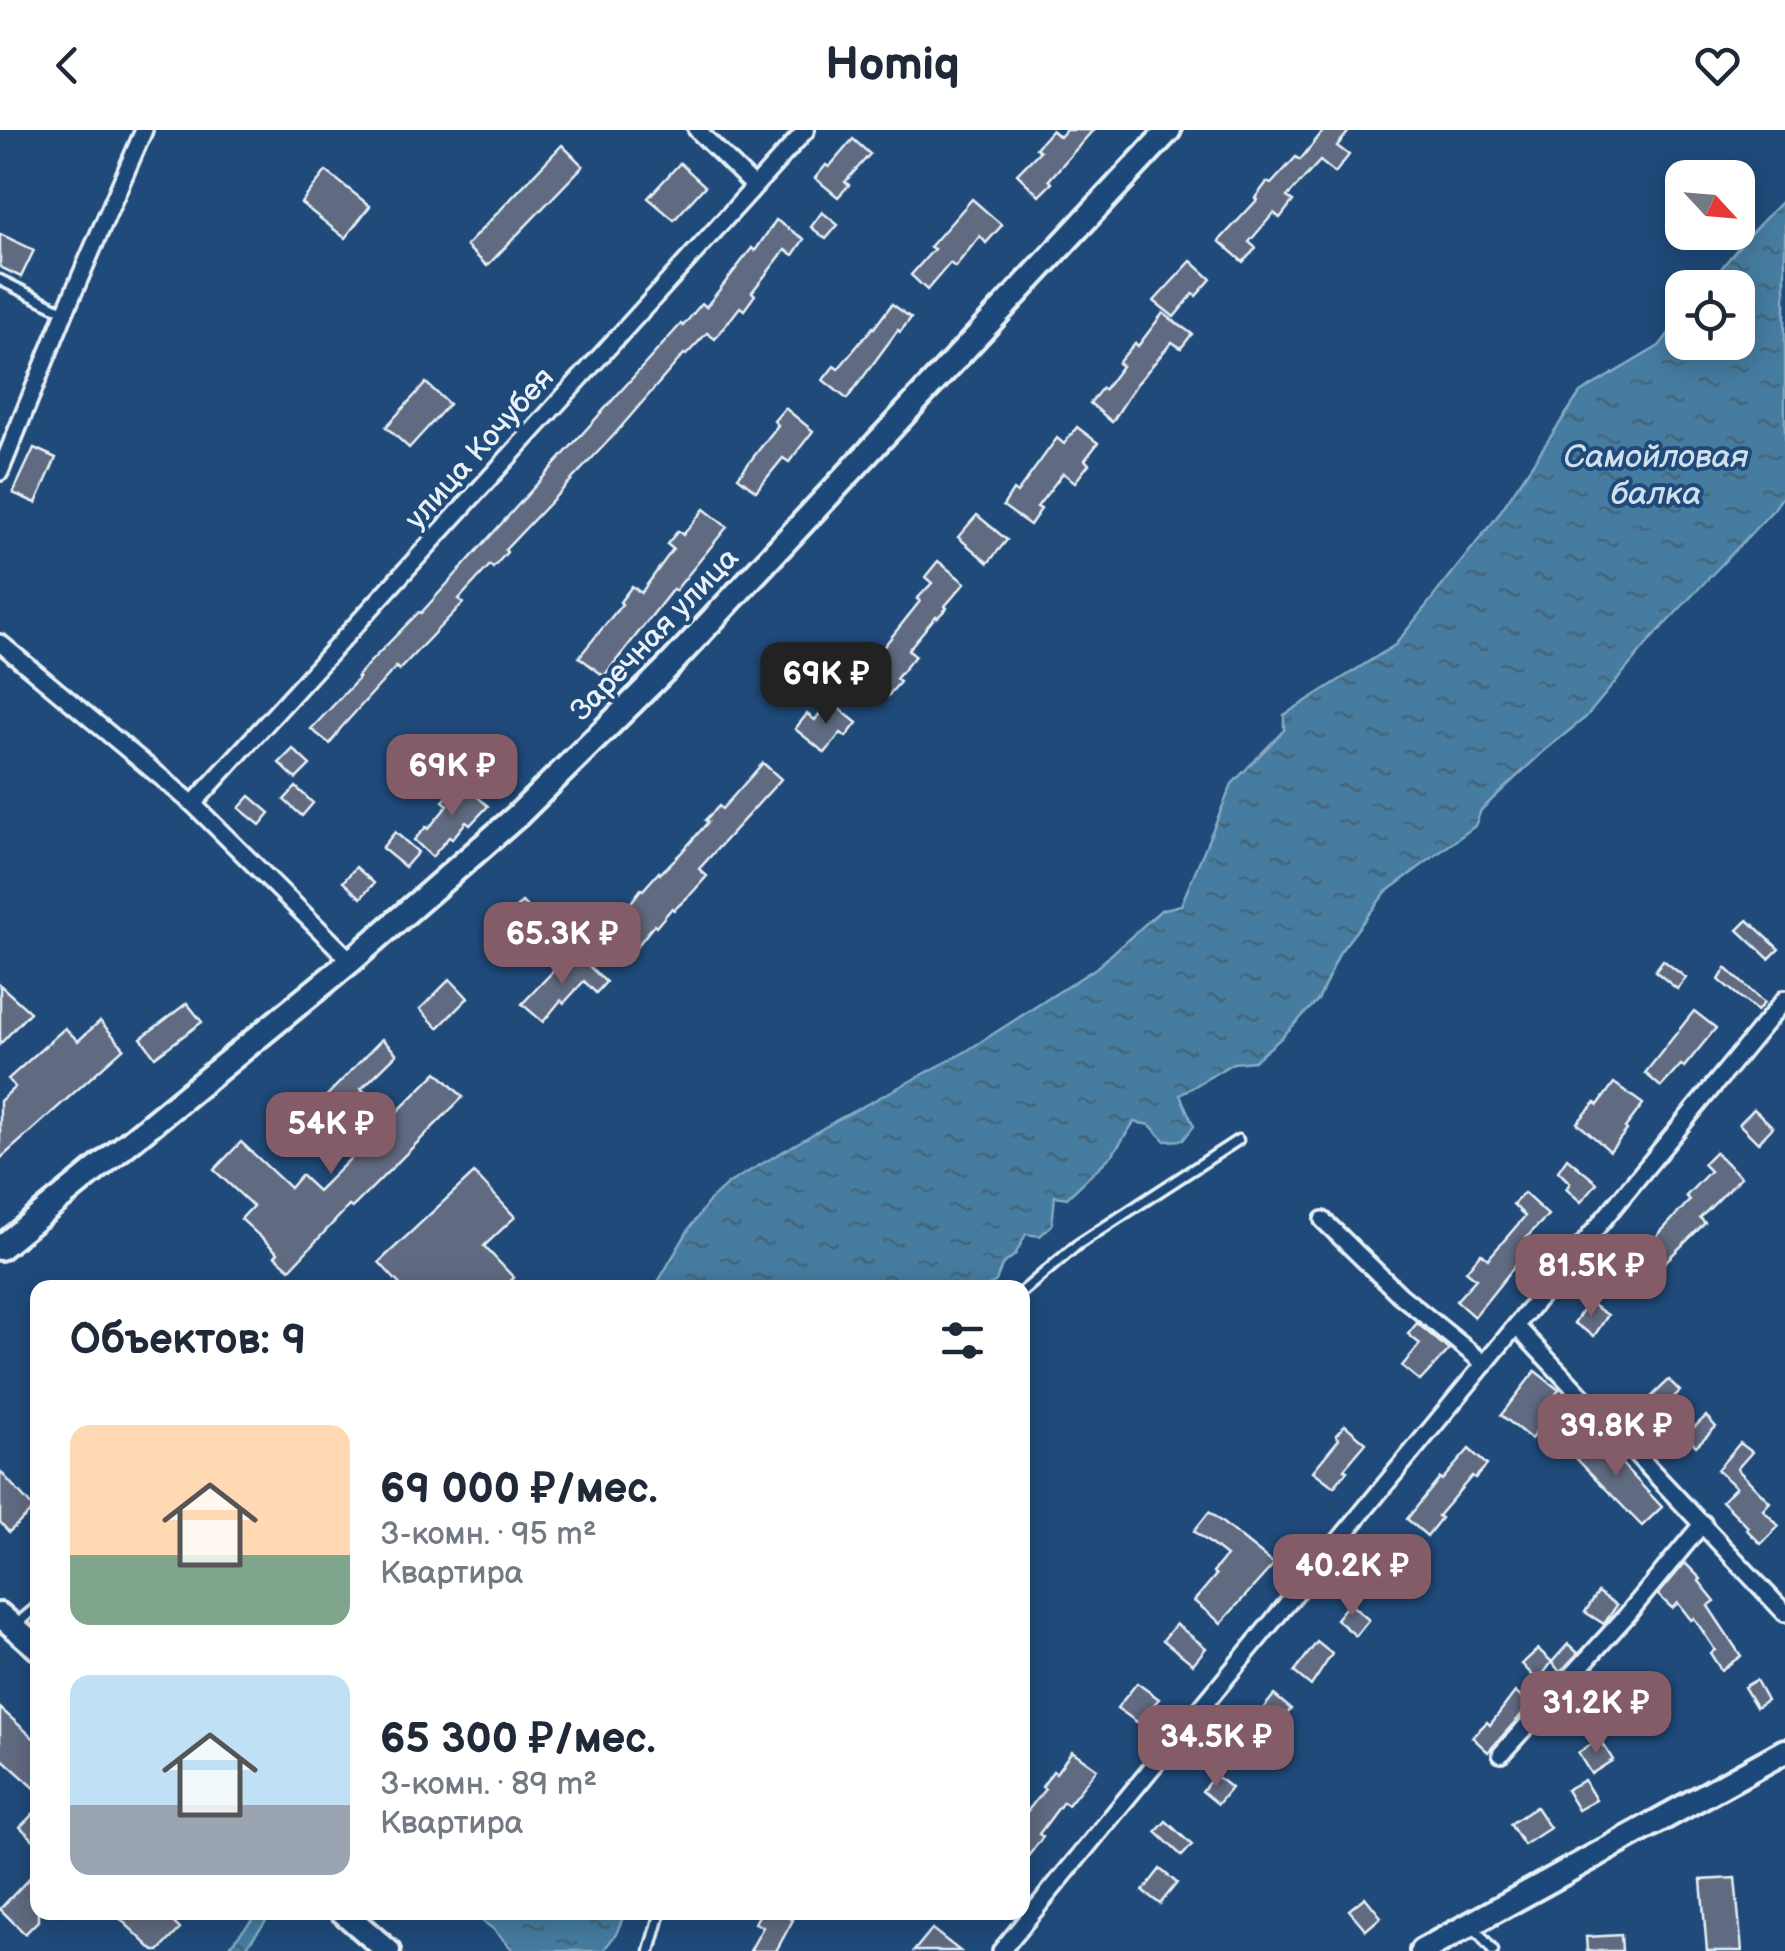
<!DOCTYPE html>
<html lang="ru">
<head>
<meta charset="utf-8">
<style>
  body { margin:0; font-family:"Balsamiq Sans",sans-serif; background:#f2f2f3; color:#1f2937; height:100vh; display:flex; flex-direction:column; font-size:38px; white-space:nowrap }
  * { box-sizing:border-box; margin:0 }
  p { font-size:32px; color:#747a83 }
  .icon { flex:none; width:55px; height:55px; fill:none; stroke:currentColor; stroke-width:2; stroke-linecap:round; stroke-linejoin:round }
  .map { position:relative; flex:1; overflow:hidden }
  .drawer { position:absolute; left:30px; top:1150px; width:1000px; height:640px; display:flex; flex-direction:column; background:#fff; border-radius:20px; box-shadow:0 5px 25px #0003 }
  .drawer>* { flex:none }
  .needle { width:65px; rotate:116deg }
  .fabs { position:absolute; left:1665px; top:30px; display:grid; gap:20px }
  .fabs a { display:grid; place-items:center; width:90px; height:90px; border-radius:20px; background:#fff; box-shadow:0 5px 25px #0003; font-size:50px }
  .price { position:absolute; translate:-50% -85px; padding:0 22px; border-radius:20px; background:#845c67; color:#fff; font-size:32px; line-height:65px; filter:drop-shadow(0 2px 5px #0008) }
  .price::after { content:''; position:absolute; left:50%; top:60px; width:30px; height:22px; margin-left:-15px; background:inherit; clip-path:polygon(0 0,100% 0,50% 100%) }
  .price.active { background:#222; color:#fff }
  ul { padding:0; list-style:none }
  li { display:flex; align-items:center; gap:30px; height:250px; padding:0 40px }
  li span { display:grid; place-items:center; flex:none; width:280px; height:200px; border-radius:20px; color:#555 }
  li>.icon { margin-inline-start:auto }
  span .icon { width:120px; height:120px; fill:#fffc; stroke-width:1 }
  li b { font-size:42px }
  h2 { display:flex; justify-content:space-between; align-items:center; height:120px; padding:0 40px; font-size:42px }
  header { display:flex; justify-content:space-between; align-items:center; height:130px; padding:0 40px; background:#fff; font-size:45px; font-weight:600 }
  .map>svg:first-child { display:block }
  .water { fill:url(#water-ripples); stroke:#86abc3; stroke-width:2.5 }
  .building { fill:#606b80; stroke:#e8f1f8; stroke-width:2.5 }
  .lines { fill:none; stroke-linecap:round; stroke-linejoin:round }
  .lane-casing { stroke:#e8f1f8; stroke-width:15 }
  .street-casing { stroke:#e8f1f8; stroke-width:22 }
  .secondary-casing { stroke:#e8f1f8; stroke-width:30 }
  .lane { stroke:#1f4a7a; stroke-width:8 }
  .street { stroke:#1f4a7a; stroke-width:15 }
  .secondary { stroke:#1f4a7a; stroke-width:22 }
  .labels { text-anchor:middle; stroke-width:8; stroke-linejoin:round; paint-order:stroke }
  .street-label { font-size:30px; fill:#e8f1f8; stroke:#1f4a7a }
  .water-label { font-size:32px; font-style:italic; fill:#cfdfeb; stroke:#1f4a7a }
</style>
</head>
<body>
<header><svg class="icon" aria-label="back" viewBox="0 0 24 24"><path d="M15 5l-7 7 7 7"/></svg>Homiq<svg class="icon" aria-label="heart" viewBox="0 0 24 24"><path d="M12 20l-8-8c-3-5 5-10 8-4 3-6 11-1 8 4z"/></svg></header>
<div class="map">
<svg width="1785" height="1821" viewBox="0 0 1785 1821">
  <defs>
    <pattern id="water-ripples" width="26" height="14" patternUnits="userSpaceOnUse" patternTransform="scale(2.5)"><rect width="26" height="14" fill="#447ca0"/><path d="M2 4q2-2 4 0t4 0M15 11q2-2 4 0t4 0" fill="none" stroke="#456579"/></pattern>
  </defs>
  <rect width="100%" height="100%" fill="#1f4a7a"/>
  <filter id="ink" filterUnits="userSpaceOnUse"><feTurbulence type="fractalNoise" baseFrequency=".01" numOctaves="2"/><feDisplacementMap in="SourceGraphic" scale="20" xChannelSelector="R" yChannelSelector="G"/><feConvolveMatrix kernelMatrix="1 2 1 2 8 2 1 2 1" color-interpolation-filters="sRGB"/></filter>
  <g filter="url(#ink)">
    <!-- water -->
    <g class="water">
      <polygon points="1785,68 1785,363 1774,379 1653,507 1586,587 1544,621 1481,680 1475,696 1386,762 1340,822 1318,870 1280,909 1254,931 1233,933 1180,965 1194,996 1183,1010 1165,1011 1150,995 1134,992 1113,1024 1067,1068 1055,1066 1052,1095 1040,1106 1026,1104 1015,1125 1002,1135 996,1151 987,1157 655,1157 689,1099 710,1070 729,1053 837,990 965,922 1096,838 1161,780 1181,775 1232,654 1284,600 1284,585 1395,515 1496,388 1580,263 1659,216 1682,187 1682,212 1738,212 1738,158 1706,157 1746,108"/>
      <polygon points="258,1783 272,1783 243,1821 225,1821"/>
      <polygon points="620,1783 622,1790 616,1804 603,1821 514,1821 492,1798 471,1783"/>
    </g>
    <!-- building -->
    <g class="building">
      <polygon points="1052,0 1060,7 1066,0 1093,0 1049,50 1052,53 1039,66 1017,44 1040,21 1036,18"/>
      <polygon points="1324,0 1350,0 1337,16 1349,25 1335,43 1320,31 1287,67 1293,71 1280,88 1274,83 1249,112 1256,118 1243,132 1219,111 1257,70 1255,68 1267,52 1271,54 1296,27 1300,30"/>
      <polygon points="853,9 870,24 845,52 849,55 838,67 815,48 826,35 829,37"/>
      <polygon points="562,15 583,36 487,136 466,116"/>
      <polygon points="680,33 705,56 674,90 648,68"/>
      <polygon points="326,41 370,76 345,108 301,73"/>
      <polygon points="972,69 1002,95 986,113 980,106 955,137 950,133 927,160 911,145 934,119 930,117"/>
      <polygon points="822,82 838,95 826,109 811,97"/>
      <polygon points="776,90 804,109 793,125 785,120 752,162 755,165 744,180 740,177 715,209 707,203 686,225 684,224 614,305 505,420 507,422 493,438 490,435 459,469 463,473 399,540 396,537 340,599 330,614 311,599 359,548 357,547 370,532 419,482 421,483 681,194 683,196 702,173 706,177 752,118 755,121"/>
      <polygon points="0,104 34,120 21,147 0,137"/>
      <polygon points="1191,131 1211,149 1196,166 1193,164 1174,187 1154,171"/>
      <polygon points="892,174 911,188 900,202 898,200 847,269 823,250 834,236 838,239 873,197 874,198"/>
      <polygon points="1163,183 1192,204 1181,218 1172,212 1136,255 1112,292 1090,273 1102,258 1104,260 1122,236 1118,233 1135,213 1138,216"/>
      <polygon points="426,253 449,274 409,318 386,297"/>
      <polygon points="785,278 813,301 789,332 783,328 756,361 738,347 778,295 774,291"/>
      <polygon points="1077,297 1098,313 1085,330 1089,334 1075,352 1063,343 1037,377 1041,379 1030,395 1003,376 1013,360 1017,363 1057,308 1064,314"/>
      <polygon points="34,318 56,328 36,373 13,363"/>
      <polygon points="704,379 727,397 675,461 673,459 604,546 579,527 622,474 620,472 632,456 641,463 673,419 667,414 678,401 683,405"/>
      <polygon points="977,385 1007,410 988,433 958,407"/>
      <polygon points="938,431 965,453 945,476 947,478 937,488 936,486 908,520 915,526 896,549 900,552 888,566 861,542 874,529 920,471 917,469 932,453 925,447"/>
      <polygon points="829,570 857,593 846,607 841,603 825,623 795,599 807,584 815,590"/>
      <polygon points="293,619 310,635 296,649 279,633"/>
      <polygon points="763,633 781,649 699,739 707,746 692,763 674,780 672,778 656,797 654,795 630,825 606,806 641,759 643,760 659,742 660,744 681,723 708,692 705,690 719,676 722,679"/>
      <polygon points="461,652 488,676 470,695 466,692 452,709 449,707 432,727 414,710 426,697 428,699 448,675 443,671"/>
      <polygon points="296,657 313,673 302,686 284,670"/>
      <polygon points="250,666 270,683 260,695 239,678"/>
      <polygon points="395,702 418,722 405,737 382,718"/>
      <polygon points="356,737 374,753 361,768 343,752"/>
      <polygon points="522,772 537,787 506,819 490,803"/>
      <polygon points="1748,790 1779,819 1769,829 1738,800"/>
      <polygon points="575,823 606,852 596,863 584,851 564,873 561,870 543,892 522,874 558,836 561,839"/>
      <polygon points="1663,830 1686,848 1677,859 1655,841"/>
      <polygon points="1726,838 1764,873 1757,881 1719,850"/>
      <polygon points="450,849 468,868 438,898 420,879"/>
      <polygon points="0,855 30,882 0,914"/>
      <polygon points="187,873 202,892 155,927 141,908"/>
      <polygon points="1694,881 1716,898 1684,937 1681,935 1661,957 1645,943"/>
      <polygon points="100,891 124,918 0,1029 0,971 15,957 8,949 65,898 78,911"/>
      <polygon points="382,909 397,924 361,959 364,961 326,998 310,983"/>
      <polygon points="437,942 463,967 352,1078 349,1076 290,1139 275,1126 278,1123 241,1089 253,1076 214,1040 241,1012 290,1058 301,1045 318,1061"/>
      <polygon points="1614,953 1643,974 1625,998 1627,1000 1610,1021 1577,993 1595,973 1598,975"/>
      <polygon points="1754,979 1773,997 1758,1013 1739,994"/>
      <polygon points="1715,1022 1741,1047 1700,1088 1705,1093 1662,1135 1645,1119 1690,1070 1686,1066 1710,1041 1703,1034"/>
      <polygon points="1567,1028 1597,1053 1581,1072 1566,1059 1570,1053 1558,1041"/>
      <polygon points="474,1043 515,1087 484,1116 514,1148 503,1158 403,1158 379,1132"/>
      <polygon points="1524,1063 1548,1085 1526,1108 1536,1117 1525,1130 1522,1127 1474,1187 1456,1171 1476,1149 1466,1141 1481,1123 1488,1129 1525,1086 1513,1074"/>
      <polygon points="1588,1172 1608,1185 1594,1206 1574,1193"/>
      <polygon points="1417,1193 1449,1220 1420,1251 1402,1236 1420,1214 1408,1204"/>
      <polygon points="1535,1241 1559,1260 1538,1287 1544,1292 1531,1309 1501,1285"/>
      <polygon points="1669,1250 1680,1261 1661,1280 1650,1268"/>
      <polygon points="1706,1286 1716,1297 1696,1316 1686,1305"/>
      <polygon points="1345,1295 1366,1313 1344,1339 1347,1341 1334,1357 1313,1341 1339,1309 1336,1305"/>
      <polygon points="1591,1301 1662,1377 1642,1396 1571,1323"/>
      <polygon points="1740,1313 1752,1322 1737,1339 1770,1372 1763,1380 1779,1396 1761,1414 1746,1399 1748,1397 1722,1371 1736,1357 1717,1340"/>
      <polygon points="1469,1319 1487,1335 1475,1348 1472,1346 1438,1386 1441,1388 1427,1406 1407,1389 1440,1348 1442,1350"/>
      <polygon points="0,1341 34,1379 9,1402 0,1392"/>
      <polygon points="1209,1382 1274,1434 1221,1493 1194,1471 1216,1445 1213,1442 1226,1426 1194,1401"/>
      <polygon points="1685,1433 1701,1449 1699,1451 1715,1471 1708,1476 1741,1526 1721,1540 1710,1523 1715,1520 1694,1488 1691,1490 1678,1473 1672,1478 1658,1465"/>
      <polygon points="1394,1438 1410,1451 1402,1462 1386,1449"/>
      <polygon points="1598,1462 1617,1475 1604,1494 1585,1482"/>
      <polygon points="1349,1473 1369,1490 1356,1506 1336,1489"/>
      <polygon points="1176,1494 1206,1518 1193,1534 1163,1510"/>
      <polygon points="1317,1512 1332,1524 1311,1556 1294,1542"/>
      <polygon points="1568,1514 1578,1523 1560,1542 1552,1532"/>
      <polygon points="1538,1519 1552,1532 1538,1551 1522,1534"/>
      <polygon points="1756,1550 1767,1570 1756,1577 1744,1557"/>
      <polygon points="1137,1553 1159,1569 1137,1592 1117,1578"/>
      <polygon points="1515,1562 1530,1575 1488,1622 1472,1607 1487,1592 1490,1595"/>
      <polygon points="1274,1565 1291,1579 1280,1593 1283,1595 1268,1614 1248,1597"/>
      <polygon points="0,1578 38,1612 38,1661 0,1627"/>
      <polygon points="1600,1609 1613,1630 1591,1644 1578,1623"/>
      <polygon points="1072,1621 1097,1639 1068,1675 1063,1672 1039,1704 1043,1707 1022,1734 1022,1688 1045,1659 1042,1657 1053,1641 1056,1643"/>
      <polygon points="1215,1645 1231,1658 1218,1674 1202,1661"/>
      <polygon points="1584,1650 1596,1670 1578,1680 1566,1660"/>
      <polygon points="1536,1677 1550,1698 1524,1715 1510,1694"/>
      <polygon points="38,1679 38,1714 20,1697"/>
      <polygon points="1166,1691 1192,1715 1182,1726 1156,1702"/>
      <polygon points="38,1739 38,1791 25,1804 0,1779"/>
      <polygon points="1160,1739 1177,1753 1160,1774 1143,1761"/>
      <polygon points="1735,1748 1742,1821 1707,1821 1701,1750"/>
      <polygon points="1365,1767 1381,1787 1366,1800 1349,1780"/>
      <polygon points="113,1782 163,1782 180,1799 159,1821 154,1821"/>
      <polygon points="761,1782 780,1782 793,1790 776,1821 750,1821 763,1797 755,1793"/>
      <polygon points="932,1799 960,1821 914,1821"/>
      <polygon points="1621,1805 1622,1821 1587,1821 1586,1807"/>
    </g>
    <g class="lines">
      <defs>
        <g id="lane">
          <polyline points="0,150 63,181"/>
          <polyline points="1022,1162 1077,1115 1238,1010"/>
          <polyline points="14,1496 38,1476"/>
          <polyline points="1474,1797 1493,1821"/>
          <polyline points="650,1821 661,1782"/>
        </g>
        <g id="street">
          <polyline points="697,0 754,56"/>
          <polyline points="0,342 65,182 144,0"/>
          <polyline points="0,513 193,674 351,831"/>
          <polyline points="193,674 806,0"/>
          <polyline points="1323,1090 1400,1165 1485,1234"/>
          <polyline points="1516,1196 1785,1483"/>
          <polyline points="1501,1624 1627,1485 1703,1393"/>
          <polyline points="1001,1821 1785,869"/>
        </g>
        <g id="secondary">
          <polyline points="0,1118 351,831 517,686 669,536 1169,0"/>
          <polyline points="0,1485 38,1518"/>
          <polyline points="343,1782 388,1821"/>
          <polyline points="1422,1821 1785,1621"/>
        </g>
      </defs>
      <!-- lane casing -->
      <use href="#lane" class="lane-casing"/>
      <!-- street casing -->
      <use href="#street" class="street-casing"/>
      <!-- secondary casing -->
      <use href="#secondary" class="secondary-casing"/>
      <!-- lane -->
      <use href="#lane" class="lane"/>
      <!-- street -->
      <use href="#street" class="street"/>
      <!-- secondary -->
      <use href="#secondary" class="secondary"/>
    </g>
  </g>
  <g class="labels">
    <!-- street labels -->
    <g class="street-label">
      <text transform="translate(479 318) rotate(-48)" y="10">улица Кочубея</text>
      <text transform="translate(654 504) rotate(-46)" y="10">Заречная улица</text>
    </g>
    <!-- water labels -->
    <g class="water-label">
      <text x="1656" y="337">Самойловая<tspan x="1656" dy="37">балка</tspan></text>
    </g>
  </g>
</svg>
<div class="fabs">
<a><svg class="needle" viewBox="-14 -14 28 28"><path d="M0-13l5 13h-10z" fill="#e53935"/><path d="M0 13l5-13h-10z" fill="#747a83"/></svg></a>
<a><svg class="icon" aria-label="locate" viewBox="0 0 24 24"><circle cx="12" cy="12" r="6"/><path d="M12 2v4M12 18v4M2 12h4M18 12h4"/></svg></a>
</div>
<b class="price active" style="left:826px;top:597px">69K ₽</b>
<b class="price" style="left:452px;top:689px">69K ₽</b>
<b class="price" style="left:562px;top:857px">65.3K ₽</b>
<b class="price" style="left:331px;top:1047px">54K ₽</b>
<b class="price" style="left:1591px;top:1189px">81.5K ₽</b>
<b class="price" style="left:1616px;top:1349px">39.8K ₽</b>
<b class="price" style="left:1352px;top:1489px">40.2K ₽</b>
<b class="price" style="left:1596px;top:1626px">31.2K ₽</b>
<b class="price" style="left:1216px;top:1660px">34.5K ₽</b>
<section class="drawer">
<h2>Объектов: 9<svg class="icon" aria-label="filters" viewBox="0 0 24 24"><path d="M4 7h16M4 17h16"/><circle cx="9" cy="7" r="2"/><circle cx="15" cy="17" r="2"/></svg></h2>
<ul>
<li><span style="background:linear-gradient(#ffd9b3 65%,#7fa58c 0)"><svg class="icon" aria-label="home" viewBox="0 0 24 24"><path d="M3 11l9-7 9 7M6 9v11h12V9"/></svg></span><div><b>69 000 ₽/мес.</b><p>3-комн. · 95 m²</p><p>Квартира</p></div></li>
<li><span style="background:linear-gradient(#bfe0f5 65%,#9aa5b1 0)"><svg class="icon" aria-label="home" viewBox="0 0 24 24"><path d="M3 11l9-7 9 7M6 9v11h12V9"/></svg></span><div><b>65 300 ₽/мес.</b><p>3-комн. · 89 m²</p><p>Квартира</p></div></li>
</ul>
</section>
</div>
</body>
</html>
